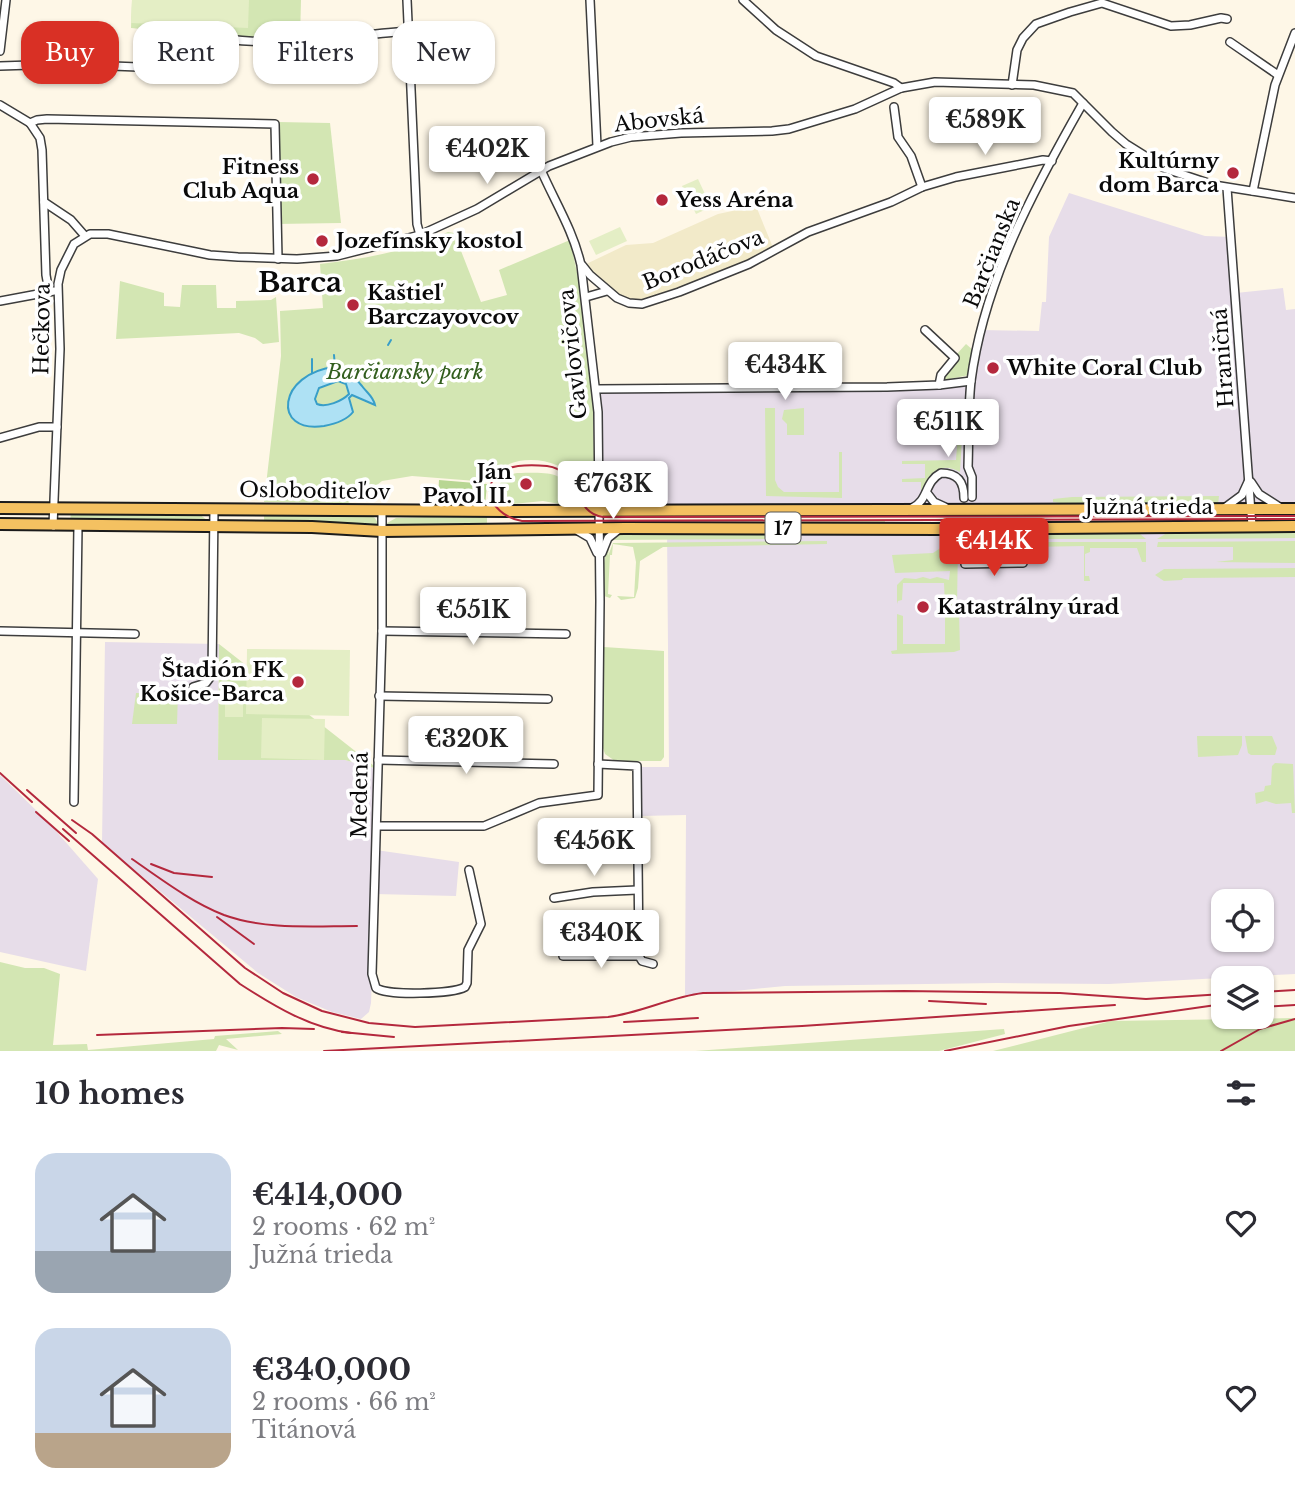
<!DOCTYPE html>
<html lang="en">
<head>
<meta charset="utf-8">
<style>
  body { margin:0; font-family:"Libre Baskerville",serif; background:#f2f2f3; color:#2b2b33; height:100vh; display:flex; flex-direction:column; font-size:26px; white-space:nowrap }
  * { box-sizing:border-box; margin:0 }
  p { font-size:23px; color:#7c7c81 }
  .icon { flex:none; width:38px; height:38px; fill:none; stroke:currentColor; stroke-width:2; stroke-linecap:round; stroke-linejoin:round }
  .map { position:relative; height:1051px; overflow:hidden }
  .sheet { display:flex; flex-direction:column; background:#fff; flex:1 }
  .sheet>* { flex:none }
  .guide { position:absolute; left:21px; top:21px; width:700px; height:63px; display:flex; gap:14px }
  .fabs { position:absolute; left:1211px; top:889px; display:grid; gap:14px }
  .fabs a { display:grid; place-items:center; width:63px; height:63px; border-radius:14px; background:#fff; box-shadow:0 2px 5px #0004; font-size:35px }
  .price { position:absolute; translate:-50% -60px; padding:0 16px; border-radius:7px; background:#fff; color:#222; font-size:23px; line-height:46px; filter:drop-shadow(0 2px 4px #0008) }
  .price::after { content:''; position:absolute; left:50%; top:42px; width:21px; height:16px; margin-left:-10px; background:inherit; clip-path:polygon(0 0,100% 0,50% 100%) }
  .price.current { background:#d93025; color:#fff }
  ul { padding:0; list-style:none }
  li { display:flex; align-items:center; gap:21px; height:175px; padding:0 35px }
  li span { display:grid; place-items:center; flex:none; width:196px; height:140px; border-radius:21px; color:#555 }
  li>.icon { margin-inline-start:auto }
  span .icon { width:84px; height:84px; fill:#fffc; stroke-width:1 }
  li b { font-size:30px }
  h2 { display:flex; justify-content:space-between; align-items:center; height:84px; padding:0 35px; font-size:30px }
  .chip { padding:0 24px; border-radius:21px; background:#fff; box-shadow:0 2px 5px #0004; font-size:24px; line-height:63px }
  .chip.current { background:#d93025; color:#fff }
  .map>svg:first-child { display:block }
  .industrial { fill:#e7dde9; fill-rule:evenodd }
  .farmland { fill:#f2eac9 }
  .green { fill:#d3e6b3 }
  .forest { fill:#b8d693 }
  .pitch { fill:#e4eec5 }
  .water { fill:#aee1f4; stroke:#389ec8; stroke-width:2; fill-rule:evenodd }
  .lines { fill:none; stroke-linecap:round; stroke-linejoin:round }
  .stream { stroke:#389ec8; stroke-width:2 }
  .minor-tunnel { stroke:#d9d3c6; stroke-width:7; stroke-dasharray:7 3.5; stroke-linecap:butt }
  .minor-casing { stroke:#3d3d3d; stroke-width:10 }
  .primary-casing { stroke:#1b1b1b; stroke-width:14 }
  .minor { stroke:#fff; stroke-width:7 }
  .primary { stroke:#f4c161; stroke-width:10 }
  .tram { stroke:#b4283d; stroke-width:2 }
  .rail { stroke:#b4283d; stroke-width:2 }
  .poi-dot { fill:#b4283d; stroke:#fff; stroke-width:2.5 }
  .labels { text-anchor:middle; stroke-width:7; stroke-linejoin:round; paint-order:stroke }
  .shield { fill:#fff; stroke:#545454; stroke-width:2 }
  .shield-label { font-size:19px; font-weight:bold; fill:#0a0a0a }
  .street-label { font-size:21px; fill:#0a0a0a; stroke:#fff }
  .poi-label { font-size:21px; font-weight:bold; fill:#0a0a0a; stroke:#fff; text-anchor:start }
  .park-label { font-size:21px; font-style:italic; fill:#325e1e; stroke:#fff }
  .district-label { font-size:28px; font-weight:bold; fill:#0a0a0a; stroke:#fff }
</style>
</head>
<body>
<div class="map">
<svg width="1295" height="1051" viewBox="0 0 1295 1051">
  <rect width="100%" height="100%" fill="#fef7e7"/>
  <!-- industrial -->
  <g class="industrial">
    <polygon points="1069,193 1205,236 1232,237 1236,293 1283,288 1286,310 1295,309 1295,509 629,511 617,505 598,483 597,389 887,387 971,381 981,330 1039,331 1042,302 1046,302 1049,237"/>
    <path d="M1295 526V974L1109 984 997 983 785 986 685 996 686 815 640 816 639 767H669L667 528ZM1223 901H1262V940H1223Z"/>
    <polygon points="105,642 219,644 218,760 345,760 378,769 376,850 459,862 456,896 375,894 371,1003 369,1012 361,1019 332,1012 296,997 258,973 102,843"/>
    <polygon points="0,775 48,822 98,879 86,971 0,952"/>
  </g>
  <!-- farmland -->
  <polygon class="farmland" points="756,206 774,250 656,301 629,303 582,266 626,245 653,243 718,214"/>
  <!-- green -->
  <g class="green">
    <polygon points="132,0 301,0 300,39 204,35 131,28"/>
    <polygon points="278,122 330,123 341,223 276,224 275,124"/>
    <path d="M448 232 454 233 481 302 507 295 499 270 570 240 579 282 593 397 594 468 591 480H577C558 455 505 451 489 482L412 476 382 481 367 493 348 503 264 502 281 356 280 311 323 308 320 264C364 259 408 251 448 232Z"/>
    <polygon points="120,281 164,293 164,306 180,307 182,285 216,285 217,308 236,308 236,301 271,300 276,297 279,342 263,344 255,338 239,333 116,339"/>
    <polygon points="966,344 974,351 969,375 945,380 945,374 959,359 956,355"/>
    <polygon points="765,408 775,408 775,480 778,487 784,492 839,492 839,452 842,452 842,498 766,496"/>
    <polygon points="804,408 804,435 787,435 787,424 782,419 784,410"/>
    <path d="M960 430H966L965 436 962 437 960 472C936 460 928 476 921 496V482H902V479L925 478V464H902V461L956 460 958 433Z"/>
    <path d="M517 473C547 473 564 469 578 500L565 505 543 501 502 505C493 489 500 476 517 473Z"/>
    <polygon points="1219,496 1218,505 1083,506 1053,502 1053,499 1072,497"/>
    <polygon points="71,512 199,514 207,520 70,522"/>
    <polygon points="264,514 369,515 375,518 379,525 264,523"/>
    <polygon points="487,515 487,524 450,527 389,527 387,523 396,518"/>
    <polygon points="1243,520 1231,522 954,525 614,524 612,522 885,521 885,524 954,524 954,521"/>
    <polygon points="1295,529 1295,538 1157,539 1167,533"/>
    <polygon points="783,531 783,539 610,540 623,532"/>
    <polygon points="1133,533 1140,534 1146,539 1029,539 1037,534"/>
    <polygon points="827,541 827,544 663,547 640,561 638,588 635,598 621,600 617,596 634,597 636,562 633,547 613,544 612,555 610,555 608,594 612,595 610,598 604,596 604,563 608,542 610,542 608,556 613,543"/>
    <polygon points="1295,541 1295,563 1216,562 1233,560 1233,547 1157,547 1158,542"/>
    <polygon points="1030,542 1146,542 1146,562 1142,562 1137,548 1090,548 1090,552 1085,554 1085,576 1089,576 1090,581 1084,581 1084,546 1030,547"/>
    <path d="M970 543H1018L1020 544C1020 552 1020 557 1012 560H976L970 554Z"/>
    <polygon points="945,545 958,545 957,604 945,607 944,583 903,583 902,600 898,601 897,604 897,585 904,578 916,579 923,577 930,579 937,577 949,580 950,571 895,573 892,555 933,553"/>
    <polygon points="1295,568 1295,577 1183,578 1182,580 1164,581 1155,575 1164,569"/>
    <polygon points="945,610 959,612 960,650 954,652 892,654 891,651 897,650 897,614 903,616 903,644 945,644"/>
    <polygon points="219,644 378,769 345,760 218,760"/>
    <polygon points="604,647 664,651 664,757 661,761 615,761 605,754 602,745"/>
    <polygon points="136,693 178,693 177,724 132,724"/>
    <polygon points="1197,736 1242,736 1242,745 1238,755 1198,757"/>
    <polygon points="1245,736 1272,736 1277,748 1275,755 1251,755 1248,753"/>
    <polygon points="1275,763 1293,764 1295,813 1292,813 1291,803 1276,804 1266,801 1256,804 1255,793 1264,791 1265,786 1271,785 1272,766"/>
    <polygon points="0,962 25,968 44,968 60,974 53,1045 87,1044 88,1050 214,1039 215,1036 278,1031 282,1034 226,1039 238,1050 219,1045 216,1051 0,1051"/>
    <polygon points="1295,1018 1295,1051 993,1051 1111,1021"/>
    <polygon points="1004,1029 1005,1034 939,1051 695,1051"/>
  </g>
  <!-- forest -->
  <polygon class="forest" points="439,480 487,484 485,506 438,499"/>
  <!-- pitch -->
  <g class="pitch">
    <polygon points="132,0 249,0 248,28 131,23"/>
    <polygon points="698,179 711,207 696,214 682,186"/>
    <polygon points="620,227 627,241 596,255 589,241"/>
    <polygon points="247,649 350,650 349,716 246,714"/>
    <rect x="225" y="688" width="18" height="29"/>
    <polygon points="262,718 325,719 324,760 261,758"/>
  </g>
  <!-- water -->
  <path class="water" d="M335 367C351 368 352 375 362 386 367 393 373 396 375 405L352 395 349 398 353 412C346 421 335 424 324 426 271 434 278 373 335 367ZM338 381 346 384 349 394C342 401 326 408 317 404L315 399 319 388Z"/>
  <g class="lines">
    <!-- stream -->
    <g class="stream">
      <polyline points="388,345 391,340"/>
      <polyline points="334,355 335,367"/>
      <polyline points="312,373 312,359"/>
    </g>
    <!-- minor-tunnel -->
    <polyline class="minor-tunnel" points="964,498 965,542"/>
    <defs>
      <g id="minor">
        <polyline points="407,0 417,224 420,235"/>
        <polyline points="590,0 597,146"/>
        <polyline points="743,0 776,30 816,56 894,83 901,88"/>
        <path d="M204 35C270 50 341 36 408 31"/>
        <polyline points="1230,42 1278,75"/>
        <polyline points="0,51 6,0"/>
        <polyline points="0,66 62,64 138,67"/>
        <polyline points="1012,85 1017,50 1023,38 1036,24 1070,12 1102,3 1171,26 1190,25 1221,18 1227,19"/>
        <polyline points="0,105 30,123 37,120 47,119 275,124 278,259"/>
        <polyline points="894,107 898,137 911,156 922,187"/>
        <polyline points="30,123 40,138 42,150 46,275 49,292"/>
        <polyline points="1227,188 1252,526"/>
        <polyline points="1253,191 1275,85 1295,33"/>
        <polyline points="44,202 71,220 85,236"/>
        <polyline points="582,265 590,275 617,298 629,303 642,304 679,292 749,264 808,232 891,202 922,187 956,177 1043,160 1052,161"/>
        <polyline points="586,297 607,291"/>
        <polyline points="0,301 54,291"/>
        <polyline points="925,330 955,358 941,375 939,385"/>
        <polyline points="597,389 887,387 939,385 971,381"/>
        <polyline points="0,438 39,427 57,427"/>
        <polyline points="1251,482 1259,494 1281,508"/>
        <polyline points="599,484 611,500 625,509"/>
        <polyline points="927,493 934,502 945,507"/>
        <path d="M972 497V477L968 467C969 439 968 409 971 381 984 281 1034 189 1083 103"/>
        <path d="M912 508C929 500 924 482 941 473 958 473 964 482 964 498"/>
        <polyline points="572,509 587,500 596,487"/>
        <polyline points="1223,509 1242,495 1248,482"/>
        <path d="M382 511V631L372 974 376 988C388 996 452 994 465 987L467 983 468 950 481 924 469 870"/>
        <polyline points="53,526 60,349 58,284 61,270 74,244 90,234 108,234 210,255 238,257 297,259 337,256 420,235 477,209 549,166 611,142 631,137 681,133 772,131 789,129 855,109 901,88 935,82 1034,85 1073,93 1112,132 1126,144 1166,169 1214,185 1295,198"/>
        <polyline points="578,531 590,538 597,553"/>
        <path d="M965 542V564L1023 563C1023 548 1020 536 1035 529"/>
        <polyline points="602,553 608,538 618,530"/>
        <polyline points="0,631 135,634"/>
        <polyline points="382,631 566,634"/>
        <polyline points="193,687 206,683 212,675 214,509"/>
        <polyline points="379,696 548,699"/>
        <polyline points="378,760 554,764"/>
        <polyline points="598,764 637,766 639,956 642,961 653,964"/>
        <polyline points="74,802 78,526"/>
        <path d="M377 826H484L539 803 598 795 600 601 598 412 581 265C573 230 555 202 541 170"/>
        <polyline points="554,898 593,892 637,890"/>
        <polyline points="563,956 639,956"/>
      </g>
      <g id="primary">
        <polyline points="0,508 506,511 1295,509"/>
        <polyline points="0,524 312,527 382,531 625,528 941,529 1295,526"/>
      </g>
    </defs>
    <!-- minor casing -->
    <use href="#minor" class="minor-casing"/>
    <!-- primary casing -->
    <use href="#primary" class="primary-casing"/>
    <!-- minor -->
    <use href="#minor" class="minor"/>
    <!-- primary -->
    <use href="#primary" class="primary"/>
    <!-- tram -->
    <path class="tram" d="M1295 516 603 517C572 513 581 470 547 466 535 465 516 464 505 470 474 486 495 517 522 521L1295 519"/>
    <!-- rail -->
    <g class="rail">
      <polyline points="0,773 32,802"/>
      <polyline points="27,790 76,833"/>
      <polyline points="36,812 69,841"/>
      <path d="M72 820 92 834 245 968 283 993 322 1011 369 1023 415 1027 608 1017C641 1013 670 997 703 993L904 991 1060 993 1146 999 1223 994"/>
      <path d="M63 829 240 984C274 1006 310 1028 351 1033"/>
      <path d="M132 859C161 879 191 902 224 915 265 930 313 926 357 926"/>
      <polyline points="151,864 174,873 212,877"/>
      <polyline points="217,917 254,944"/>
      <polyline points="1262,992 1295,990"/>
      <polyline points="929,1001 986,1004"/>
      <polyline points="1262,1007 1295,1005"/>
      <polyline points="624,1022 698,1018"/>
      <polyline points="342,1032 394,1037"/>
      <polyline points="97,1035 282,1028 314,1029"/>
      <polyline points="324,1051 802,1026 1115,1005"/>
      <polyline points="945,1051 1069,1026 1223,1004"/>
      <polyline points="1221,1051 1260,1029 1295,1019"/>
    </g>
  </g>
  <!-- markers -->
  <g class="poi-dot">
    <circle cx="1233" cy="173" r="7"/>
    <circle cx="313" cy="179" r="7"/>
    <circle cx="662" cy="200" r="7"/>
    <circle cx="322" cy="241" r="7"/>
    <circle cx="353" cy="305" r="7"/>
    <circle cx="993" cy="368" r="7"/>
    <circle cx="526" cy="484" r="7"/>
    <circle cx="923" cy="607" r="7"/>
    <circle cx="298" cy="682" r="7"/>
  </g>
  <g class="labels">
    <!-- shield labels -->
    <rect class="shield" x="765.5" y="512.5" width="35" height="31" rx="5"/>
    <g class="shield-label">
      <text x="783" y="535">17</text>
    </g>
    <!-- street labels -->
    <g class="street-label">
      <text transform="translate(659 120) rotate(-6)" y="7">Abovská</text>
      <text transform="translate(992 253) rotate(-68)" y="7">Barčianska</text>
      <text transform="translate(703 260) rotate(-22)" y="7">Borodáčova</text>
      <text transform="translate(42 329) rotate(-89)" y="7">Hečkova</text>
      <text transform="translate(573 354) rotate(-96)" y="7">Gavlovičova</text>
      <text transform="translate(1223 358) rotate(-94)" y="7">Hraničná</text>
      <text transform="translate(315 491) rotate(1)" y="7">Osloboditeľov</text>
      <text x="1149" y="514">Južná trieda</text>
      <text transform="translate(360 795) rotate(-89)" y="7">Medená</text>
    </g>
    <!-- poi labels -->
    <g class="poi-label">
      <text x="1219" y="168" text-anchor="end">Kultúrny<tspan x="1219" dy="24">dom Barca</tspan></text>
      <text x="299" y="174" text-anchor="end">Fitness<tspan x="299" dy="24">Club Aqua</tspan></text>
      <text x="676" y="207">Yess Aréna</text>
      <text x="336" y="248">Jozefínsky kostol</text>
      <text x="367" y="300">Kaštieľ<tspan x="367" dy="24">Barczayovcov</tspan></text>
      <text x="1007" y="375">White Coral Club</text>
      <text x="512" y="479" text-anchor="end">Ján<tspan x="512" dy="24">Pavol II.</tspan></text>
      <text x="937" y="614">Katastrálny úrad</text>
      <text x="284" y="677" text-anchor="end">Štadión FK<tspan x="284" dy="24">Košice-Barca</tspan></text>
    </g>
    <!-- park labels -->
    <g class="park-label">
      <text x="405" y="379">Barčiansky park</text>
    </g>
    <!-- district labels -->
    <g class="district-label">
      <text x="300" y="292">Barca</text>
    </g>
  </g>
</svg>
<div class="fabs">
<a><svg class="icon" aria-label="locate" viewBox="0 0 24 24"><circle cx="12" cy="12" r="6"/><path d="M12 2v4M12 18v4M2 12h4M18 12h4"/></svg></a>
<a><svg class="icon" aria-label="layers" viewBox="0 0 24 24"><path d="M12 4l9 5-9 5-9-5zM3 14l9 5 9-5"/></svg></a>
</div>
<b class="price" style="left:985px;top:157px">€589K</b>
<b class="price" style="left:487px;top:186px">€402K</b>
<b class="price" style="left:785px;top:402px">€434K</b>
<b class="price" style="left:948px;top:459px">€511K</b>
<b class="price" style="left:613px;top:521px">€763K</b>
<b class="price current" style="left:994px;top:578px">€414K</b>
<b class="price" style="left:473px;top:647px">€551K</b>
<b class="price" style="left:466px;top:776px">€320K</b>
<b class="price" style="left:594px;top:878px">€456K</b>
<b class="price" style="left:601px;top:970px">€340K</b>
<div class="guide">
<a class="chip current">Buy</a>
<a class="chip">Rent</a>
<a class="chip">Filters</a>
<a class="chip">New</a>
</div>
</div>
<section class="sheet">
<h2>10 homes<svg class="icon" aria-label="filters" viewBox="0 0 24 24"><path d="M4 7h16M4 17h16"/><circle cx="9" cy="7" r="2"/><circle cx="15" cy="17" r="2"/></svg></h2>
<ul>
<li><span style="background:linear-gradient(#c9d6e8 70%,#9aa5b1 0)"><svg class="icon" aria-label="home" viewBox="0 0 24 24"><path d="M3 11l9-7 9 7M6 9v11h12V9"/></svg></span><div><b>€414,000</b><p>2 rooms · 62 m²</p><p>Južná trieda</p></div><svg class="icon" aria-label="heart" viewBox="0 0 24 24"><path d="M12 20l-8-8c-3-5 5-10 8-4 3-6 11-1 8 4z"/></svg></li>
<li><span style="background:linear-gradient(#c9d6e8 75%,#b9a48a 0)"><svg class="icon" aria-label="home" viewBox="0 0 24 24"><path d="M3 11l9-7 9 7M6 9v11h12V9"/></svg></span><div><b>€340,000</b><p>2 rooms · 66 m²</p><p>Titánová</p></div><svg class="icon" aria-label="heart" viewBox="0 0 24 24"><path d="M12 20l-8-8c-3-5 5-10 8-4 3-6 11-1 8 4z"/></svg></li>
</ul>
</section>
</body>
</html>
